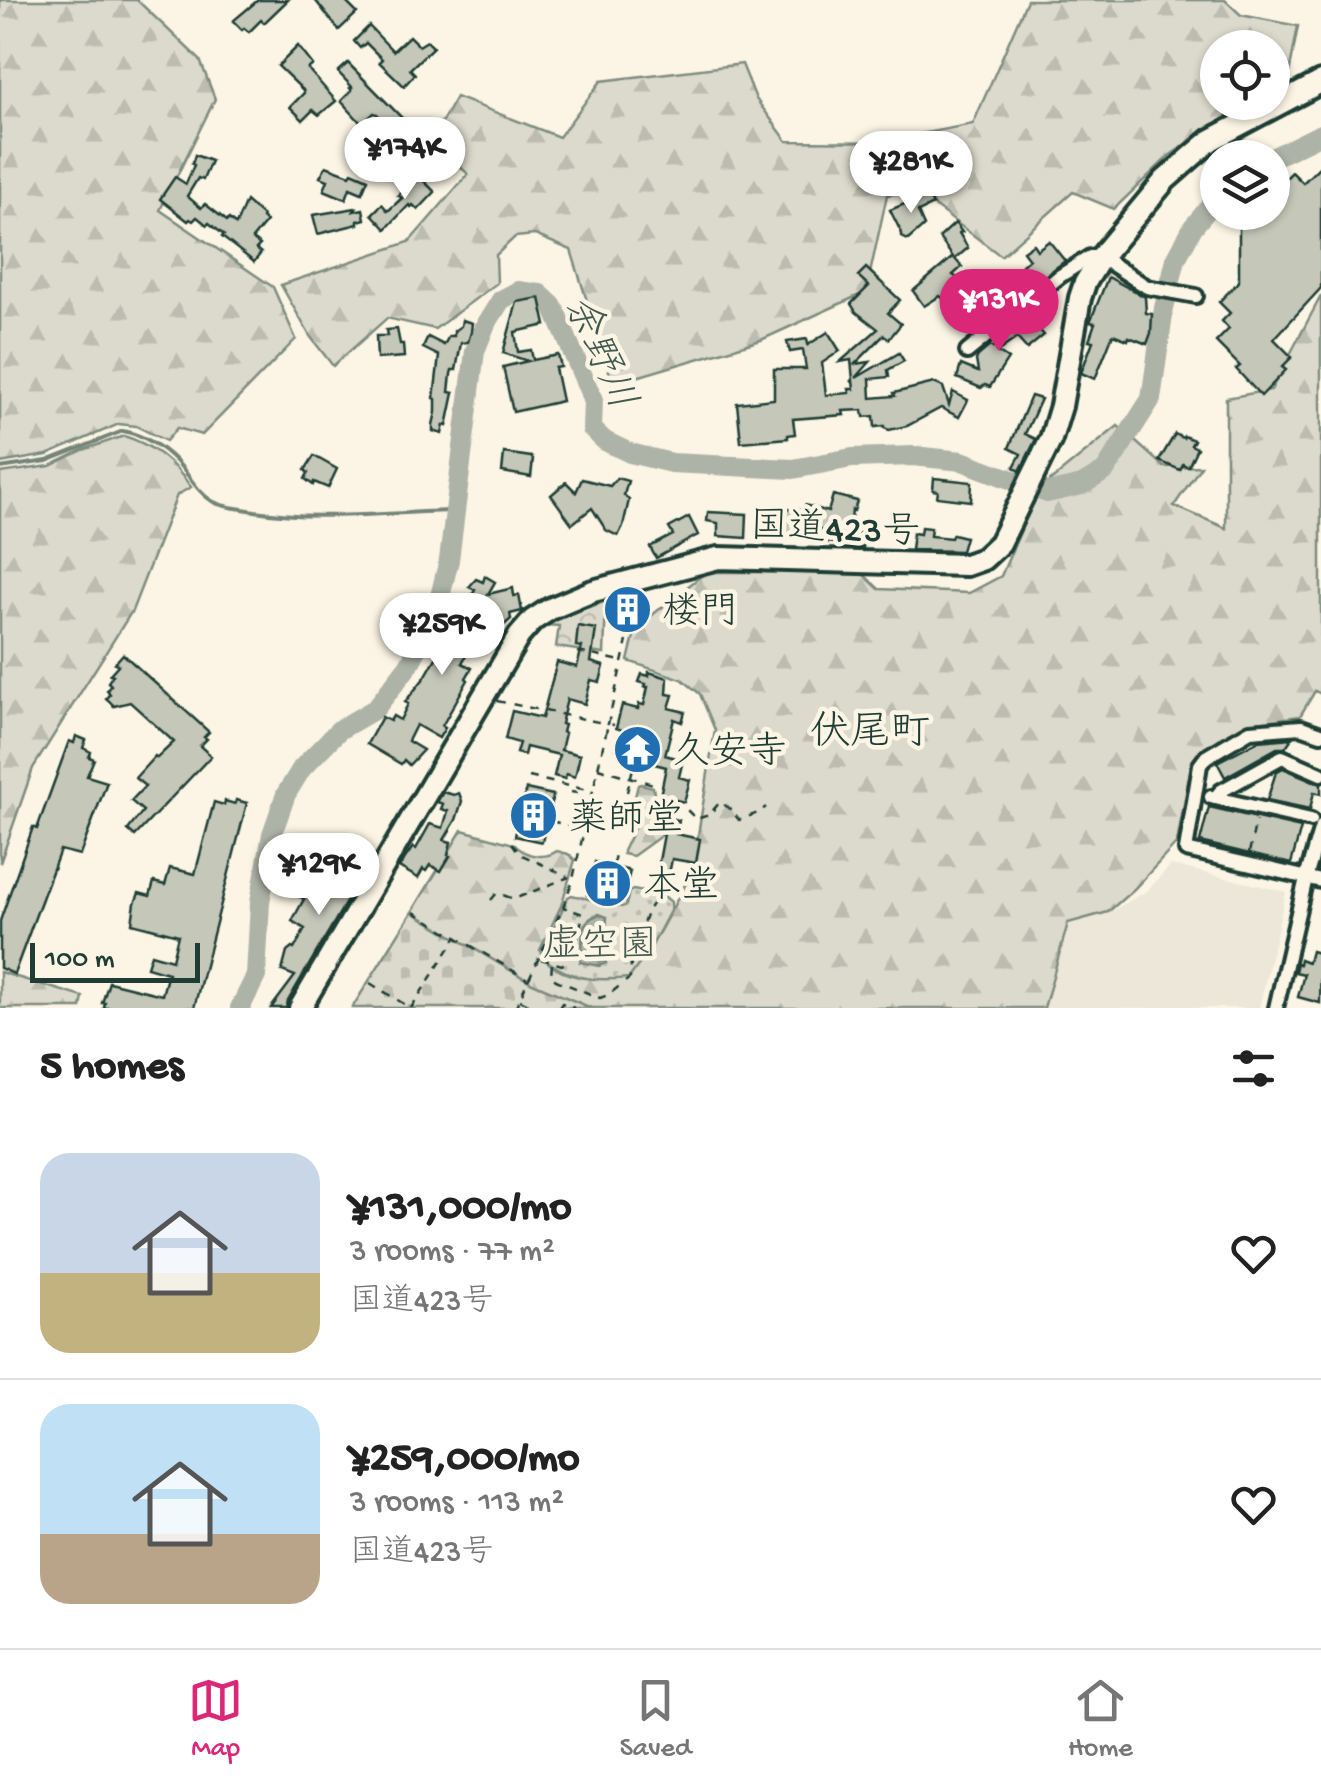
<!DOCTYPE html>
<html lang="en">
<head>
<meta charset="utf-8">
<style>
  body { margin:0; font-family:"Gochi Hand","Klee One",sans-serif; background:#f6f6f6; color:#222; height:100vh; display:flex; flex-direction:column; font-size:38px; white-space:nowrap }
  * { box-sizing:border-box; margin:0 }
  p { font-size:32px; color:#767676 }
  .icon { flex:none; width:55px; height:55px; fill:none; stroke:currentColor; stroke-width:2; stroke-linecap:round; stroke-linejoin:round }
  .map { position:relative; height:1008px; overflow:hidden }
  .panel { display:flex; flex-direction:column; background:#fff; flex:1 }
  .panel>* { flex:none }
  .tools { position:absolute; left:1200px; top:30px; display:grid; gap:20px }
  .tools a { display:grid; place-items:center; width:90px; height:90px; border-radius:50%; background:#fff; box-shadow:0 2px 8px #0004; font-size:50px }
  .scale { position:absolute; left:30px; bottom:25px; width:170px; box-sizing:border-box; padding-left:10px; border:5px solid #1f3d34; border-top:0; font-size:28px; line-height:35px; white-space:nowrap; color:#1f3d34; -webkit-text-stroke:8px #fcf5e5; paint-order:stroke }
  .price { position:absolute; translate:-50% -85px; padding:0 22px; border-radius:35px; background:#fff; color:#222; font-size:32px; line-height:65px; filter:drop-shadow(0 2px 5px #0008) }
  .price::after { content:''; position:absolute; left:50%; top:60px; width:30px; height:22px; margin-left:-15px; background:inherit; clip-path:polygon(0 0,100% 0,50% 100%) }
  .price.current { background:#db2777; color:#fff }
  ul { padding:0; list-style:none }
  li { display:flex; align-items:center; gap:30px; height:250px; padding:0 40px }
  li+li { border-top:2px solid #e0e0e0 }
  li span { display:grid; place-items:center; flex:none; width:280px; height:200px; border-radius:30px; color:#555 }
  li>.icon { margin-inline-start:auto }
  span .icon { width:120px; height:120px; fill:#fffc; stroke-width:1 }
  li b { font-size:42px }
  h2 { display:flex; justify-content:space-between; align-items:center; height:120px; padding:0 40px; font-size:42px }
  .tab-bar { display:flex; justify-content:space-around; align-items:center; height:140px; border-top:2px solid #e0e0e0; background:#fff; font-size:28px; color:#767676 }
  .tab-bar a { display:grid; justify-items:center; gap:5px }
  .tab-bar .current { color:#db2777 }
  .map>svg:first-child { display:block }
  .built { fill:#ece7d8 }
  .grass { fill:url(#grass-dots); stroke:#7e8c80; stroke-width:2.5 }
  .forest { fill:url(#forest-firs); stroke:#7e8c80; stroke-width:2.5 }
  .cemetery { fill:url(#cemetery-stones); stroke:#7e8c80; stroke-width:2.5 }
  .park { fill:url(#park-crowns); stroke:#7e8c80; stroke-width:2.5 }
  .water { fill:url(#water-waves); stroke:#758479; stroke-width:2.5 }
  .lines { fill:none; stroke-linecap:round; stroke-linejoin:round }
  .stream { stroke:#758479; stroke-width:4 }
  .river { stroke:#aeb3a7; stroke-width:20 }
  .building { fill:#c5c7b9; stroke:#1f3d34; stroke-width:2.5 }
  .minor-casing { stroke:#1f3d34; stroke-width:20 }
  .highway-casing { stroke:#1f3d34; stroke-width:28 }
  .path { stroke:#1f3d34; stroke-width:2.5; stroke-dasharray:8 8; stroke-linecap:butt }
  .minor { stroke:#fcf5e5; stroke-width:12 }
  .highway { stroke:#fcf5e5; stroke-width:20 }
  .labels { text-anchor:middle; stroke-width:9; stroke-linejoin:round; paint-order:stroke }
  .street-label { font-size:38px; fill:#1f3d34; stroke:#fcf5e5 }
  .poi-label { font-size:38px; fill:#1f3d34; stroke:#fcf5e5; text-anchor:start }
  .park-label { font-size:38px; fill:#455c52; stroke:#fcf5e5 }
  .water-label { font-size:40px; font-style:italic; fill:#435a51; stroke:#fcf5e5 }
  .neighbourhood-label { font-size:40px; fill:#1f3d34; stroke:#fcf5e5 }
</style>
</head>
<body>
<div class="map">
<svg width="1321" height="1008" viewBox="0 0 1321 1008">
  <defs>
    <pattern id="grass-dots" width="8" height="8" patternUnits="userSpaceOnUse" patternTransform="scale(2.5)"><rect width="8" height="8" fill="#dcdacc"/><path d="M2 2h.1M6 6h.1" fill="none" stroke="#bcbcb0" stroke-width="1.8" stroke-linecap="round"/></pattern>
    <pattern id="forest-firs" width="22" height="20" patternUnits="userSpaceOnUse" patternTransform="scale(2.5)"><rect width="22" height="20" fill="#dcdacc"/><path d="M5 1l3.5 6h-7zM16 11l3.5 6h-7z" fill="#bcbcb0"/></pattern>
    <pattern id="cemetery-stones" width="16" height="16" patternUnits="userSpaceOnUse" patternTransform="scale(2.5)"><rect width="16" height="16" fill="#dcdacc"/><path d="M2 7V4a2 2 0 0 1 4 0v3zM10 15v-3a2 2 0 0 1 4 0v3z" fill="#bcbcb0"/></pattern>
    <pattern id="park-crowns" width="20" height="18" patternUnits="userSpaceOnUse" patternTransform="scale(2.5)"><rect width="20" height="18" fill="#dcdacc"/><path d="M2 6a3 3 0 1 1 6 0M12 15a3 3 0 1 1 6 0" fill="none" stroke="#bcbcb0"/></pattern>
    <pattern id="water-waves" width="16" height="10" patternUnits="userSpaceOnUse" patternTransform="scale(2.5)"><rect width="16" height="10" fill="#aeb3a7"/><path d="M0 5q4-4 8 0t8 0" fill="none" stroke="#8d9389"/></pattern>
  </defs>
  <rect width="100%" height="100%" fill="#fcf5e5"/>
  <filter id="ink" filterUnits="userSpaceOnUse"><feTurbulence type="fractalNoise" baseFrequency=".01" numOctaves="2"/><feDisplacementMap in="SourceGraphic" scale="20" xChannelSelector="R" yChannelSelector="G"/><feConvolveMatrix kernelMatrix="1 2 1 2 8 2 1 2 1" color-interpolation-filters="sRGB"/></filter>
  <g filter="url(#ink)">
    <!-- built -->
    <polygon class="built" points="1171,865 1286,892 1259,1008 1044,1008 1068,923 1112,911 1147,891"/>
    <!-- grass -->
    <path class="grass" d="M633 890 664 896 671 902V909L650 949 629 979C594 982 569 980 541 956L568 897 572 895 622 907 626 905 629 892Z"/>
    <!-- forest -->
    <g class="forest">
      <polygon points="0,0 137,0 200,60 215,99 160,210 273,287 296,339 202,435 177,428 166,441 136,426 119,424 47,455 0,463"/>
      <polygon points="1027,0 1225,0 1241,15 1298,26 1289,74 1273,85 1272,48 1218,48 1218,102 1246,103 1169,156 1114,209 1073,192 1001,256 914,191 887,195 866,292 761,340 613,384 571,250 535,235 515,237 496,255 497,283 435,329 387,318 333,366 310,336 281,285 409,242 468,174 432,139 456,97 559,137 601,81 742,64 756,99 787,141 890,142 900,138 973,124"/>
      <path d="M1321 296V694L1315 691 1300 716 1250 723 1221 737 1191 765 1177 843 1134 889 1108 912 1068 923 1044 1008H591L532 983 412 912 462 830 514 844C525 856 544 860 557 851L568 854 575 860 561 906 540 950C554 982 600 981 629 978L650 949 692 872 715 730 700 694 682 679 628 661 636 628 706 572H861L879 589 969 593 1001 576 1038 491 1118 426 1164 467 1201 466 1174 506 1226 528V398L1271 390Z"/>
      <path d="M124 436C153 445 173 462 191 487L177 495 132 611 33 768 0 863V473L50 466 83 450Z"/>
      <polygon points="641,784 653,787 655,801 666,804 667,807 662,835 633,856 623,854 623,851 637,822 634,801 638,785"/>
      <polygon points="0,972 83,997 81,1008 0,1008"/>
    </g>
    <!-- cemetery -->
    <polygon class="cemetery" points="412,912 532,983 591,1008 352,1008"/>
    <!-- park -->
    <path class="park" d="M603 602 606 603 604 654 556 647 559 626 545 625C564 609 584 611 603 602Z"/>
    <!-- water -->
    <path class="water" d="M599 914 607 917 606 930 617 933 602 944 600 952 606 963 599 966 580 962C587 940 573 924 599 914Z"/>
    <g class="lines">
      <!-- stream -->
      <path class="stream" d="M0 468 47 461 123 431C143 435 162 447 176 461 188 473 196 491 212 501 221 507 237 508 249 510 318 522 386 512 456 511"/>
      <!-- river -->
      <g class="river">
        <polyline points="1272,158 1321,134"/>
        <polyline points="240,1008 256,976 260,902 272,834 286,794 302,768 339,730 375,709 409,665 436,613 449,560 475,351 485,326 501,300 518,291 540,294 553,306 593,400 592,429 605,441 630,453 671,463 793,469 852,458 913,456 962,461 1047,493 1082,485 1105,471 1151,399 1164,308 1176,259 1193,227 1218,197"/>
      </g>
    </g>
    <!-- building -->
    <g class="building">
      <polygon points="258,0 288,0 264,23 261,20 249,32 244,28 242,30 233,21"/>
      <polygon points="315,0 344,0 357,13 339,30"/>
      <polygon points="369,26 393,51 409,36 419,46 427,41 433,47 410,69 415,74 404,86 379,62 382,59 366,43 360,48 354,41"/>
      <polygon points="298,46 313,65 308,69 336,101 319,115 313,110 303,120 290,107 304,93 303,90 278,66"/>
      <polygon points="348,63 403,119 401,121 407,126 398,135 377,114 374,113 362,124 341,101 352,90 350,88 352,87 338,72"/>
      <polygon points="195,155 211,161 203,180 198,178 187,196 201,208 205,204 227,221 229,219 236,225 246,201 263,216 262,218 266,222 252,239 260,245 256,249 261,253 254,262 222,237 224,235 209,223 207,225 197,217 193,221 190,219 188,221 160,199 175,177 186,184 194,165 192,164"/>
      <polygon points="1321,165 1321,288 1274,339 1292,357 1282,367 1286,370 1261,396 1236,369 1240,366 1216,342 1229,329 1222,321 1230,313 1219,302 1239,281 1239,226 1248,217 1248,212 1272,212 1272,192 1292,172 1303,183"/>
      <polygon points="326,166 350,175 352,172 368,179 362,193 350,188 346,199 324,190 328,180 320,177"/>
      <polygon points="418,175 435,192 418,210 413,205 411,207 409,205 386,229 372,214 382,204 388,211 402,198 398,195"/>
      <polygon points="924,196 925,198 928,196 933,205 918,212 924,226 908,240 902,237 902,234 890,210"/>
      <polygon points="356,208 354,211 363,209 365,219 358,221 358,224 318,234 313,215"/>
      <polygon points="955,223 962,232 959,233 968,248 955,259 962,267 953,275 960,280 945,300 940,296 924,306 913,291 953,257 939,238"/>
      <polygon points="1049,241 1065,261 1037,282 1022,265 1029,259 1023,251 1033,244 1037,250"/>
      <polygon points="866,268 900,300 888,313 901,324 889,339 884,335 855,364 870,362 856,378 899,353 904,361 888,370 889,377 870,379 871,398 895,396 894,393 934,383 943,387 949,405 953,392 968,400 959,417 941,408 907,426 889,430 884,428 884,426 875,427 874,416 864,417 863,410 843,411 844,415 793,419 795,434 788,435 788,438 741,442 737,403 774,399 774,369 806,369 803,350 790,352 787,342 807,339 808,345 828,332 840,351 822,363 826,395 850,393 849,389 854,389 853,381 851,382 853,380 851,360 840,362 878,329 856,312 851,304 869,286 858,276"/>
      <polygon points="1108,277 1145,297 1146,313 1152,314 1151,333 1147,344 1129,337 1128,340 1113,334 1095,379 1081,373 1093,341 1089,340 1095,323 1090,322"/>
      <polygon points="540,298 546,325 515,332 518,352 531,350 533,360 558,355 561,367 555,368 562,401 513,412 503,367 528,361 503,353 517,302"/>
      <polygon points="1027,316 1044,335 1027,349 1017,338 997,352 1008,359 990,387 985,385 981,388 957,378 961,365 978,372 976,360 978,356 990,346 993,348 998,339"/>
      <polygon points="462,320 472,323 471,332 468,342 461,343 456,370 452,370 451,374 449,392 454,393 447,426 444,425 442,434 433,431 433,425 436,412 436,399 434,398 439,356 423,348 428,337 444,345 449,336 454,336 454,331 461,326"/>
      <polygon points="397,329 400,344 403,344 404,357 377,359 376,336 387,336 386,330"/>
      <polygon points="1031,396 1041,399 1025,434 1036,439 1020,471 1014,467 1021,454 1009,448"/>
      <polygon points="1175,434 1183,438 1184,436 1194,440 1191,445 1197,448 1188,467 1183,464 1180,470 1159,461"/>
      <polygon points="504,453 531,457 533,459 531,477 502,472"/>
      <polygon points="314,456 337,469 328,488 314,482 313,485 305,479 308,473 305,470"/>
      <polygon points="617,478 628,481 624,495 629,500 623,526 618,536 606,530 592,508 572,524 551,495 566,482 576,492 582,479 610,486"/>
      <polygon points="934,478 972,482 971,501 937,497 938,491 933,490"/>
      <polygon points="833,495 857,501 854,511 852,510 850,532 865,534 863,548 837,548 838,543 826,542 827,532 798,524 795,534 783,532 784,529 776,527 778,519 768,519 768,508 803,510 805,505 828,512"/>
      <polygon points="708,512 747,514 746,538 718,536 718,523 707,521"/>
      <polygon points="689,517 698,535 656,558 650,547 673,535 669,528"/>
      <polygon points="921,527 931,528 930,536 951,538 953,534 965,537 961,551 911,550 913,533 920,534"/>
      <polygon points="485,576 495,582 488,594 513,588 514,596 519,595 522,611 510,614 511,619 500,629 497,616 486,610 484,613 480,611 464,640 472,645 462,663 472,668 466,678 468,680 442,726 445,728 439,738 416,725 408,741 423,750 409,765 404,760 401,764 367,744 382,717 390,721 393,716 400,720 408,704 405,702 425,677 475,590 469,587 476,579 483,582"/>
      <polygon points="578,626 596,629 591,662 604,666 600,682 591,680 585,704 567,699 561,724 564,725 562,732 565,733 561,750 580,755 575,777 566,774 565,779 554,776 559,755 526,747 524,755 516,753 519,743 505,739 512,711 542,718 557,662 577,667 582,647 576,646"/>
      <polygon points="123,654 209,732 204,737 207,739 200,746 211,756 135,836 128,830 143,811 131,801 145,786 135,778 155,756 157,758 174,742 130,702 114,706 106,698 110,694 107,690 111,685 108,682 113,675 110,674 118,665 115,663"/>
      <polygon points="649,672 668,678 667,694 673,695 669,708 685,712 682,722 674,719 665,755 683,760 679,777 690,780 684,802 660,796 666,767 635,759 640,741 629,739 631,733 616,728 622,705 638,709 639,704 644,705 648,687 645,687 646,684 639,682 642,674 649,676"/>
      <polygon points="76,736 86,740 83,748 91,752 89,757 94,759 87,776 107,782 80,855 60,850 14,974 0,968 0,921 33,827 37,829 69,741 74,743"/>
      <polygon points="1292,738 1285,748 1277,748 1225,777 1217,762 1258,741"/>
      <polygon points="1283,768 1321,784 1321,794 1314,792 1310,809 1267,800 1276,772"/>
      <polygon points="526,789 553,795 542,842 515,836"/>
      <polygon points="443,792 454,795 459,793 462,801 456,820 444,840 451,842 448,855 450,856 441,871 430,865 426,871 423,869 418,878 399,867 413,847 416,849 430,824 443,828 448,811 441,809 443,804 437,802"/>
      <polygon points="236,800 247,803 194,1008 104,1008 105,1003 102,1003 109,982 162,995 168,973 147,967 151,954 172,960 178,935 132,923 135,903 139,893 150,896 154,882 165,885 170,868 195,874 214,802 224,805 225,801 235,804"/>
      <polygon points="1209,807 1301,828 1291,864 1200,842"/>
      <polygon points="667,818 679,820 676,834 700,839 696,863 672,859 669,874 657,872"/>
      <polygon points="350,846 362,855 352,870 355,872 352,876 359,880 288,1001 286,1008 271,1008 295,976 282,971 287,952 292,948 294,949 305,929 292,921 304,899 296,895 301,887 311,893 314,888 318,890 331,868 327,865 333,856 340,861"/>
      <polygon points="595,862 630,871 622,903 587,895"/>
      <polygon points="1311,951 1321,954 1320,1003 1298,997 1304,974 1295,972 1297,963 1299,964 1300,959 1308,962"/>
    </g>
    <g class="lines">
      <defs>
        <g id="minor">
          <polyline points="967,352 1060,276 1090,257 1101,257 1147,287 1196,296"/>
          <polyline points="1321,734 1301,727 1250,731 1206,757 1200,765 1186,850 1321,881"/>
          <polyline points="1211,797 1311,820"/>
          <polyline points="1215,798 1221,791 1282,757 1321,774"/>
          <polyline points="1276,1008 1306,878 1321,827"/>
        </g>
        <polyline id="highway" points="300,1008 519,636 533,620 550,609 593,591 718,558 966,565 983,559 1000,543 1051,439 1061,406 1080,298 1085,283 1101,257 1165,180 1190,158 1211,140 1321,82"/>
      </defs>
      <!-- minor casing -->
      <use href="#minor" class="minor-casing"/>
      <!-- highway casing -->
      <use href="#highway" class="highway-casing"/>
      <!-- path -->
      <g class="path">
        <polyline points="578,652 621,661"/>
        <polyline points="497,701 608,724 627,641"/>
        <polyline points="598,768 653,784"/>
        <polyline points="529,777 591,791"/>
        <polyline points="571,792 577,793"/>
        <polyline points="627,792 634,764"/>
        <polyline points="673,804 684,807 696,819 709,815 720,802 730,809 739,820 758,813 766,807"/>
        <polyline points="551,821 583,829"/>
        <polyline points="512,843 520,854 567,876"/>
        <polyline points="1249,853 1256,821"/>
        <polyline points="613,864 615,854"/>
        <polyline points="491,900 497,893 514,899 569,877"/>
        <polyline points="414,912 529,980"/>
        <polyline points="541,959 562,965 575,951 583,914 563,907"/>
        <path d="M552 964 551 976 556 980 600 998 608 995 630 978 632 949C643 935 642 918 652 904"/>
        <polyline points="370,983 409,1007"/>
        <polyline points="520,1000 537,1008"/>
        <polyline points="411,1008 456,938"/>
        <polyline points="515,1008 563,907 573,879 608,724 614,725"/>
        <polyline points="559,1008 562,1003 574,1008"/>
      </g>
      <!-- minor -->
      <use href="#minor" class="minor"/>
      <!-- highway -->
      <use href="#highway" class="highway"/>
    </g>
  </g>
  <!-- icons -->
  <defs>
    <symbol id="building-disc" viewBox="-11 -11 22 22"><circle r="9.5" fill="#1f6fb2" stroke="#fcf5e5"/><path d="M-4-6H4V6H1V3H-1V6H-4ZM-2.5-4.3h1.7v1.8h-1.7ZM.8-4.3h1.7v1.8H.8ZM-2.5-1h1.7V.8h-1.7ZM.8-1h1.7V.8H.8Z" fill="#fff"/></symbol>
    <symbol id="temple-disc" viewBox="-11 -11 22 22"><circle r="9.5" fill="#1f6fb2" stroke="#fcf5e5"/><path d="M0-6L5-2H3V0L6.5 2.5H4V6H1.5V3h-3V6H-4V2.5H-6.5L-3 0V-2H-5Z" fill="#fff"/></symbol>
  </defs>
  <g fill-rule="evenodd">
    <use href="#building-disc" x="600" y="582" width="55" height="55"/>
    <use href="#temple-disc" x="610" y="722" width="55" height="55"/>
    <use href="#building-disc" x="506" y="788" width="55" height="55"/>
    <use href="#building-disc" x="580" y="856" width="55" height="55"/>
  </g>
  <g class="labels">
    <!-- street labels -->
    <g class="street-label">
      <text transform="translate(835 526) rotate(2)" y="13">国道423号</text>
    </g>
    <!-- poi labels -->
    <g class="poi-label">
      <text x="662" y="622">楼門</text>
      <text x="672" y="762">久安寺</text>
      <text x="569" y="829">薬師堂</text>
      <text x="643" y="896">本堂</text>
    </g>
    <!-- park labels -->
    <g class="park-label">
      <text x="600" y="955">虚空園</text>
    </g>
    <!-- water labels -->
    <g class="water-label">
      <text transform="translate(603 351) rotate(66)" y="14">余野川</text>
    </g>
    <!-- neighbourhood labels -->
    <g class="neighbourhood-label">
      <text x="870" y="743">伏尾町</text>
    </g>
  </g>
</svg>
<div class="tools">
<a><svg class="icon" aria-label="locate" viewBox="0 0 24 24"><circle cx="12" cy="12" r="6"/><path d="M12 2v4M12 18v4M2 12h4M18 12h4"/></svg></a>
<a><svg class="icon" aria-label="layers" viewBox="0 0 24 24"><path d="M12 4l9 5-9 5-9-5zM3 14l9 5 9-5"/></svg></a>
</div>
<div class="scale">100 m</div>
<b class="price" style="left:405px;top:202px">¥174K</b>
<b class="price" style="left:911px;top:216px">¥281K</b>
<b class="price current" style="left:999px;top:354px">¥131K</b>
<b class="price" style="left:442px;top:678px">¥259K</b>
<b class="price" style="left:319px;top:918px">¥129K</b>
</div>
<section class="panel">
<h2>5 homes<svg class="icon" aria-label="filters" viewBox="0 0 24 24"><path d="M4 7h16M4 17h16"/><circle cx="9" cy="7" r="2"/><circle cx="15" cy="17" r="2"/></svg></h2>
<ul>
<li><span style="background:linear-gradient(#c9d6e8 60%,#c2b280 0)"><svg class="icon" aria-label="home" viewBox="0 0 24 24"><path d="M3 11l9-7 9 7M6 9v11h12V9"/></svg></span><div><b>¥131,000/mo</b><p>3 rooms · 77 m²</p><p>国道423号</p></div><svg class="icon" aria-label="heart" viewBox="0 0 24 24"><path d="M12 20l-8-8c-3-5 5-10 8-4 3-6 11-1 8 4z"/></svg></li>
<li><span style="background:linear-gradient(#bfe0f5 65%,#b9a48a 0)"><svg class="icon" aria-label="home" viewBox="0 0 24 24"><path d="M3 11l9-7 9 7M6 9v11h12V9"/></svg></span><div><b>¥259,000/mo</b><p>3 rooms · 113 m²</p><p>国道423号</p></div><svg class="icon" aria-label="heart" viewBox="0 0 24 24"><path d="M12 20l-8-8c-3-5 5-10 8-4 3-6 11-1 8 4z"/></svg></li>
</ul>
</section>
<nav class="tab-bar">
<a class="current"><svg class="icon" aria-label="map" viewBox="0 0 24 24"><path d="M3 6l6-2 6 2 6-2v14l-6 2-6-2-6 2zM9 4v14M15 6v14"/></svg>Map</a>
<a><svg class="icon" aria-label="saved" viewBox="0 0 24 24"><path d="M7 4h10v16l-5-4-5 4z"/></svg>Saved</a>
<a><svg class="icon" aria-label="home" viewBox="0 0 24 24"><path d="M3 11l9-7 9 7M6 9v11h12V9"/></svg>Home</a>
</nav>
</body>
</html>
